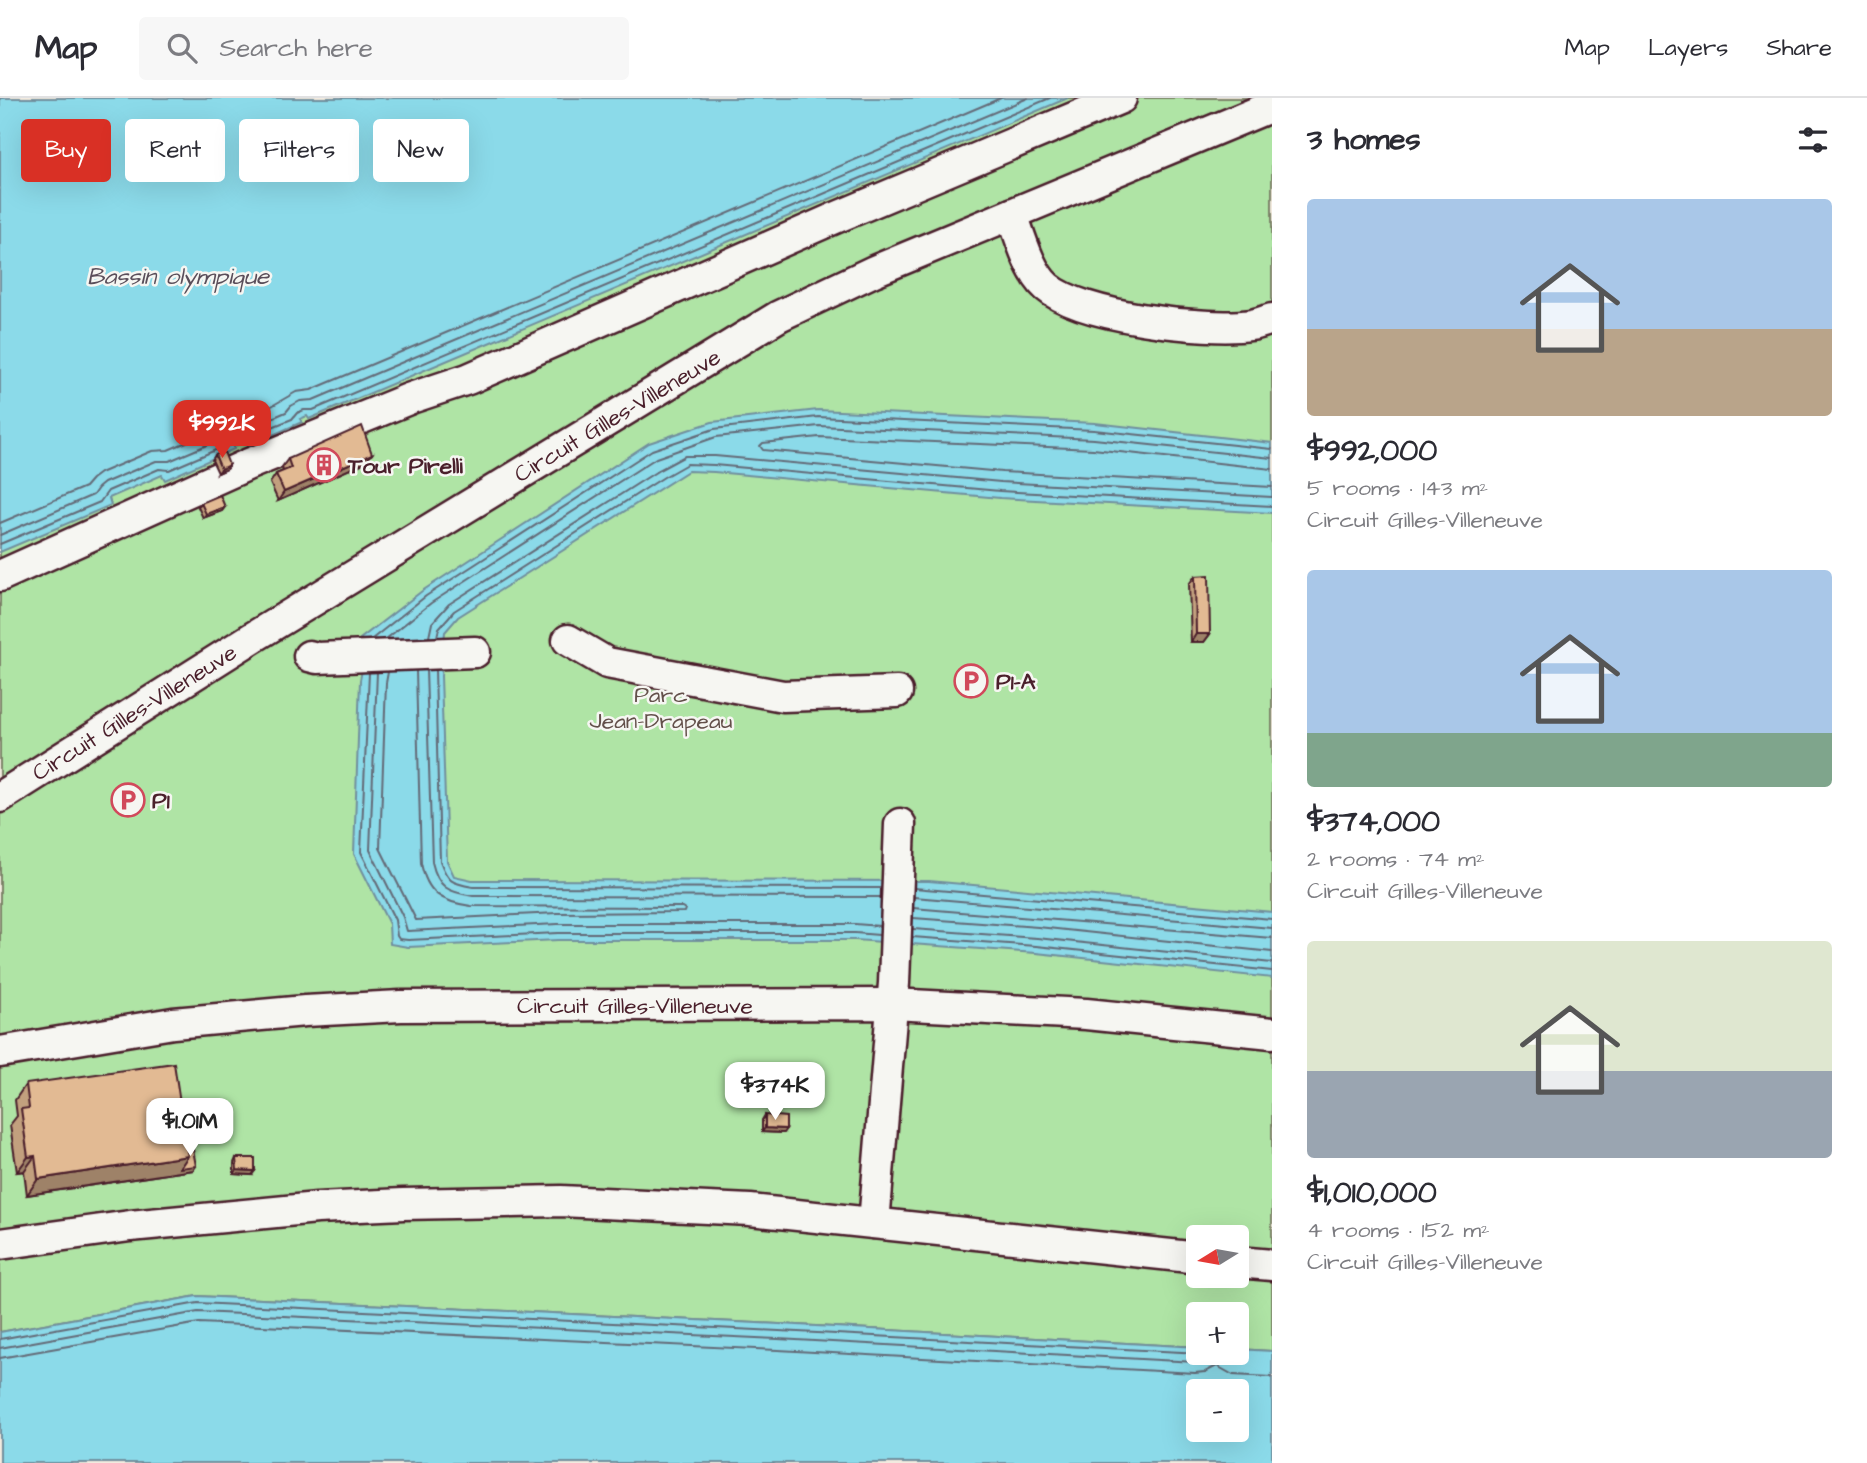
<!DOCTYPE html>
<html lang="en">
<head>
<meta charset="utf-8">
<style>
  body { margin:0; font-family:"Architects Daughter",sans-serif; background:#f7f7f7; color:#2b2b33; height:100vh; display:flex; flex-direction:column; font-size:26px; white-space:nowrap }
  * { box-sizing:border-box; margin:0 }
  p { font-size:23px; color:#7c7c81 }
  .icon { flex:none; width:38px; height:38px; fill:none; stroke:currentColor; stroke-width:2; stroke-linecap:round; stroke-linejoin:round }
  .map { position:relative; flex:1; overflow:hidden }
  .drawer { display:flex; flex-direction:column; background:#fff; width:595px }
  .drawer>* { flex:none }
  .top-card { position:absolute; left:21px; top:21px; width:665px; height:63px; display:flex; gap:14px }
  .needle { width:46px; rotate:259deg }
  .fabs { position:absolute; left:1186px; top:1127px; display:grid; gap:14px }
  .fabs a { display:grid; place-items:center; width:63px; height:63px; border-radius:7px; background:#fff; box-shadow:0 7px 28px #0002; font-size:35px }
  .price { position:absolute; translate:-50% -60px; padding:0 16px; border-radius:14px; background:#fff; color:#222; font-size:23px; line-height:46px; filter:drop-shadow(0 2px 4px #0008) }
  .price::after { content:''; position:absolute; left:50%; top:42px; width:21px; height:16px; margin-left:-10px; background:inherit; clip-path:polygon(0 0,100% 0,50% 100%) }
  .price.active { background:#d93025; color:#fff }
  ul { padding:0; list-style:none }
  li { display:grid; align-content:center; gap:14px; height:371px; padding:0 35px }
  li span { display:grid; place-items:center; height:217px; border-radius:7px; color:#555 }
  li>.icon { margin-inline-start:auto }
  span .icon { width:126px; height:126px; fill:#fffc; stroke-width:1 }
  li b { font-size:30px }
  h2 { display:flex; justify-content:space-between; align-items:center; height:84px; padding:0 35px; font-size:30px }
  .tag { padding:0 24px; border-radius:7px; background:#fff; box-shadow:0 7px 28px #0002; font-size:24px; line-height:63px }
  .tag.active { background:#d93025; color:#fff }
  header { display:flex; align-items:center; gap:42px; box-sizing:border-box; height:98px; padding:0 35px; background:#fff; border-bottom:2px solid #e1e1e2 }
  header strong { font-size:33px }
  nav { display:flex; gap:38px; margin-inline-start:auto; font-size:24px }
  .search { width:490px; height:63px; background:#f7f7f7; display:flex; align-items:center; gap:18px; box-sizing:border-box; padding:0 24px; border-radius:7px; color:#7c7c81; font-size:26px }
  main { display:flex; flex:1; min-height:0 }
  .map>svg:first-child { display:block }
  .green { fill:#afe4a5; stroke:#7c8268; stroke-width:2; fill-rule:evenodd }
  .water { fill:#8bdae9; stroke:#718f9d; stroke-width:2; fill-rule:evenodd }
  .lines { fill:none; stroke-linecap:round; stroke-linejoin:round }
  .shore { stroke:#646a77; stroke-width:2 }
  .minor-casing { stroke:#4a1f2b; stroke-width:35 }
  .minor { stroke:#f6f6f2; stroke-width:30 }
  .wall { fill:#c2a07e; stroke:#4a1f2b; stroke-width:2 }
  .shaded-wall { fill:#9e8267; stroke:#4a1f2b; stroke-width:2 }
  .building { fill:#e2ba93; stroke:#4a1f2b; stroke-width:2 }
  .labels { text-anchor:middle; stroke-width:5; stroke-linejoin:round; paint-order:stroke }
  .street-label { font-size:23px; fill:#4a1f2b; stroke:#f6f6f2 }
  .poi-label { font-size:23px; font-weight:bold; fill:#4a1f2b; stroke:#f6f6f2; text-anchor:start }
  .park-label { font-size:23px; fill:#63504a; stroke:#f6f6f2 }
  .water-label { font-size:24px; font-style:italic; fill:#5a4e5a; stroke:#f6f6f2 }
</style>
</head>
<body>
<header>
<strong>Map</strong>
<div class="search"><svg class="icon" aria-label="search" viewBox="0 0 24 24"><circle cx="10" cy="10" r="6"/><path d="M15 15l6 6"/></svg>Search here</div>
<nav><a>Map</a><a>Layers</a><a>Share</a></nav>
</header>
<main>
<div class="map">
<svg width="1272" height="1365" viewBox="0 0 1272 1365">
  <rect width="100%" height="100%" fill="#f2eadf"/>
  <filter id="ink" filterUnits="userSpaceOnUse"><feTurbulence type="fractalNoise" baseFrequency=".0143" numOctaves="2"/><feDisplacementMap in="SourceGraphic" scale="14" xChannelSelector="R" yChannelSelector="G"/><feConvolveMatrix kernelMatrix="1 2 1 2 8 2 1 2 1" color-interpolation-filters="sRGB"/></filter>
  <g filter="url(#ink)">
    <!-- green -->
    <path class="green" d="M0 0H1272V1253L1237 1251V1216H1199V1249L779 1226 197 1198 0 1234ZM1199 1139H1237V1178H1199Z"/>
    <!-- water -->
    <g class="water">
      <polygon points="0,0 1068,0 309,321 307,318 300,321 302,324 268,339 266,335 234,348 234,351 165,382 162,377 109,400 111,407 0,454"/>
      <polygon points="818,312 1095,325 1272,345 1272,415 1000,400 714,374 688,373 458,519 445,534 441,578 447,763 454,778 472,782 929,783 1272,814 1272,880 1036,855 855,842 558,842 408,849 390,846 389,826 354,756 360,582 363,567 360,541 422,493 649,345 712,324"/>
      <path d="M197 1198 779 1226 1199 1249V1255H1237V1251L1272 1253V1365H0V1234ZM1237 1293V1332H1199V1293Z"/>
    </g>
    <g class="lines">
      <!-- shore -->
      <g class="shore">
        <polyline points="1272,371 1093,351 819,339 763,345 760,348 763,352 1002,374 1272,389"/>
        <polyline points="0,425 85,389 92,381 100,375 152,353 168,352 210,334 224,324 254,311 270,309 296,294 311,292 1001,0"/>
        <polyline points="0,437 93,397 98,390 104,385 156,363 169,363 214,344 228,333 258,321 272,320 286,314 291,308 300,303 313,302 1028,0"/>
        <polyline points="0,446 100,404 108,393 159,371 169,372 218,351 226,347 232,341 262,329 272,329 292,321 297,315 304,312 313,312 1050,0"/>
        <polyline points="429,539 432,525 449,506 659,372 685,358 715,358 1001,384 1272,399"/>
        <polyline points="437,539 439,530 454,513 664,379 687,366 714,367 1000,393 1272,408"/>
        <polyline points="372,541 426,498 652,352 714,331 818,319 1094,332 1272,351"/>
        <polyline points="386,541 431,505 656,360 716,339 819,328 1094,341 1272,360"/>
        <path d="M426 572 432 764C438 790 448 794 473 798L881 799"/>
        <path d="M435 572 440 763C448 784 451 785 473 789L881 790"/>
        <polyline points="377,574 370,752 403,819 407,833 558,826 855,826 880,828"/>
        <path d="M388 574 386 585 380 750 416 822 558 815 684 814 685 811 682 809 471 808C442 804 427 796 421 765L416 573"/>
        <polyline points="369,575 361,754 395,822 397,838 399,841 408,842 558,835 855,835 879,837"/>
        <polyline points="914,790 1272,821"/>
        <polyline points="914,799 1272,830"/>
        <polyline points="913,810 1272,840"/>
        <polyline points="913,820 1038,829 1272,854"/>
        <polyline points="913,831 1037,840 1272,865"/>
        <polyline points="912,839 1036,848 1272,873"/>
        <polyline points="0,1241 198,1205 779,1233 1201,1255"/>
        <polyline points="0,1250 198,1214 778,1241 1196,1264 1206,1262 1213,1255"/>
        <polyline points="0,1260 199,1225 778,1252 1195,1275 1205,1274 1217,1268 1233,1277 1272,1279"/>
      </g>
      <defs>
        <g id="minor">
          <path d="M1012 116C1020 138 1029 173 1047 189 1081 219 1205 233 1251 227 1258 226 1265 223 1272 221"/>
          <polyline points="0,478 249,366 411,300 468,281 835,120 1121,0"/>
          <polyline points="568,542 607,565 783,598 897,594"/>
          <polyline points="309,558 317,560 475,554"/>
          <polyline points="0,699 252,540 779,218 874,173 1272,8"/>
          <polyline points="0,954 173,925 305,913 401,908 892,906 1086,916 1272,935"/>
          <polyline points="874,1125 894,885 900,726"/>
          <polyline points="0,1146 130,1128 317,1110 403,1106 561,1103 750,1112 1199,1160"/>
          <polyline points="1237,1164 1272,1167"/>
        </g>
      </defs>
      <!-- minor casing -->
      <use href="#minor" class="minor-casing"/>
      <!-- minor -->
      <use href="#minor" class="minor"/>
    </g>
    <!-- wall -->
    <g class="wall">
      <polygon points="372,356 366,364 278,403 270,385 276,376 283,373 282,369 288,361"/>
      <polygon points="215,357 227,371 218,375 212,362"/>
      <polygon points="201,405 225,409 222,413 203,420 198,409"/>
      <polygon points="1195,478 1210,536 1204,544 1191,544 1189,486"/>
      <polygon points="26,986 186,1047 196,1068 193,1072 27,1097 24,1073 17,1074 10,1027 17,1018 15,1002"/>
      <polygon points="765,1017 783,1035 762,1034 762,1022"/>
      <polygon points="236,1060 252,1077 234,1076 234,1065"/>
    </g>
    <!-- shaded-wall -->
    <g class="shaded-wall">
      <polygon points="372,356 366,364 278,403 284,394"/>
      <polygon points="229,367 227,371 218,375 221,371"/>
      <polygon points="225,409 222,413 203,420 206,416"/>
      <polygon points="1196,536 1210,536 1204,544 1191,544"/>
      <polygon points="765,1030 786,1031 783,1035 762,1034"/>
      <polygon points="35,1058 24,1073 17,1074 28,1059"/>
      <polygon points="188,1058 196,1068 193,1072 27,1097 38,1081"/>
      <polygon points="237,1072 255,1073 252,1077 234,1076"/>
    </g>
    <!-- building -->
    <g class="building">
      <polygon points="362,328 372,356 284,394 276,376 291,370 288,361"/>
      <polygon points="224,354 229,367 221,371 215,357"/>
      <polygon points="220,397 225,409 206,416 201,405"/>
      <polygon points="1209,477 1210,536 1196,536 1195,478"/>
      <polygon points="174,965 188,1058 38,1081 35,1058 28,1059 21,1011 29,1010 26,986"/>
      <polygon points="765,1017 786,1019 786,1031 765,1030"/>
      <polygon points="192,1046 196,1068 180,1070 188,1058 186,1047"/>
      <polygon points="236,1060 255,1060 255,1073 237,1072"/>
    </g>
  </g>
  <!-- icons -->
  <defs>
    <symbol id="building-ring" viewBox="-11 -11 22 22"><circle r="9.5" fill="#f6f6f2" stroke="#d1495b" stroke-width="1.5"/><path d="M-4-6H4V6H1V3H-1V6H-4ZM-2.5-4.3h1.7v1.8h-1.7ZM.8-4.3h1.7v1.8H.8ZM-2.5-1h1.7V.8h-1.7ZM.8-1h1.7V.8H.8Z" fill="#d1495b"/></symbol>
    <symbol id="parking-ring" viewBox="-11 -11 22 22"><circle r="9.5" fill="#f6f6f2" stroke="#d1495b" stroke-width="1.5"/><path d="M-3.5-5.5H1a3.5 3.5 0 0 1 0 7H-1V5.5H-3.5ZM-1-3.4V-.6H.8a1.4 1.4 0 0 0 0-2.8Z" fill="#d1495b"/></symbol>
  </defs>
  <g fill-rule="evenodd">
    <use href="#building-ring" x="305" y="348" width="38" height="38"/>
    <use href="#parking-ring" x="952" y="564" width="38" height="38"/>
    <use href="#parking-ring" x="109" y="683" width="38" height="38"/>
  </g>
  <g class="labels">
    <!-- street labels -->
    <g class="street-label">
      <text transform="translate(617 317) rotate(-31)" y="8">Circuit Gilles-Villeneuve</text>
      <text transform="translate(134 614) rotate(-32)" y="8">Circuit Gilles-Villeneuve</text>
      <text x="635" y="915">Circuit Gilles-Villeneuve</text>
    </g>
    <!-- poi labels -->
    <g class="poi-label">
      <text x="348" y="375">Tour Pirelli</text>
      <text x="996" y="591">P1-A</text>
      <text x="152" y="710">P1</text>
    </g>
    <!-- park labels -->
    <g class="park-label">
      <text x="661" y="604">Parc<tspan x="661" dy="26">Jean-Drapeau</tspan></text>
    </g>
    <!-- water labels -->
    <g class="water-label">
      <text x="178" y="186">Bassin olympique</text>
    </g>
  </g>
</svg>
<div class="fabs">
<a><svg class="needle" viewBox="-14 -14 28 28"><path d="M0-13l5 13h-10z" fill="#e53935"/><path d="M0 13l5-13h-10z" fill="#7c7c81"/></svg></a>
<a>+</a>
<a>−</a>
</div>
<b class="price active" style="left:222px;top:362px">$992K</b>
<b class="price" style="left:775px;top:1024px">$374K</b>
<b class="price" style="left:190px;top:1060px">$1.01M</b>
<div class="top-card">
<a class="tag active">Buy</a>
<a class="tag">Rent</a>
<a class="tag">Filters</a>
<a class="tag">New</a>
</div>
</div>
<section class="drawer">
<h2>3 homes<svg class="icon" aria-label="filters" viewBox="0 0 24 24"><path d="M4 7h16M4 17h16"/><circle cx="9" cy="7" r="2"/><circle cx="15" cy="17" r="2"/></svg></h2>
<ul>
<li><span style="background:linear-gradient(#a9c7e8 60%,#b9a48a 0)"><svg class="icon" aria-label="home" viewBox="0 0 24 24"><path d="M3 11l9-7 9 7M6 9v11h12V9"/></svg></span><div><b>$992,000</b><p>5 rooms · 143 m²</p><p>Circuit Gilles-Villeneuve</p></div></li>
<li><span style="background:linear-gradient(#a9c7e8 75%,#7fa58c 0)"><svg class="icon" aria-label="home" viewBox="0 0 24 24"><path d="M3 11l9-7 9 7M6 9v11h12V9"/></svg></span><div><b>$374,000</b><p>2 rooms · 74 m²</p><p>Circuit Gilles-Villeneuve</p></div></li>
<li><span style="background:linear-gradient(#dfe7d0 60%,#9aa5b1 0)"><svg class="icon" aria-label="home" viewBox="0 0 24 24"><path d="M3 11l9-7 9 7M6 9v11h12V9"/></svg></span><div><b>$1,010,000</b><p>4 rooms · 152 m²</p><p>Circuit Gilles-Villeneuve</p></div></li>
</ul>
</section>
</main>
</body>
</html>
